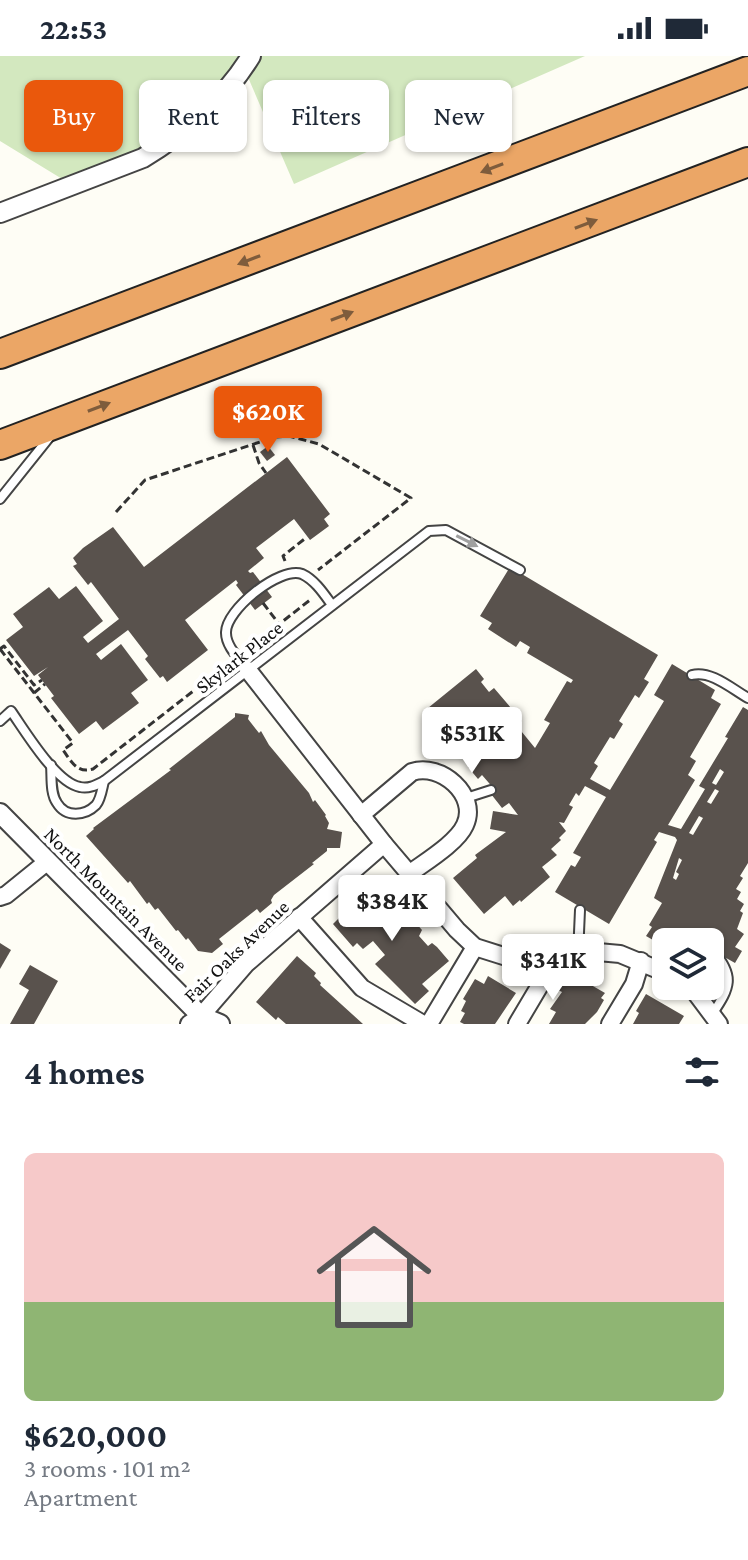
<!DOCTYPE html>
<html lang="en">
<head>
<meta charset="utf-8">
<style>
  body { margin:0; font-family:"Crimson Pro",serif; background:#f6f6f7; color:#1f2937; height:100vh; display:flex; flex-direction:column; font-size:30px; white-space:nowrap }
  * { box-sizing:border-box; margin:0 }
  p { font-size:26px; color:#747a83 }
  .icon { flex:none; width:44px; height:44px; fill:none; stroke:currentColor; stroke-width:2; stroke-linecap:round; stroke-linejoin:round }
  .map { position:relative; height:968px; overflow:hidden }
  .sheet { display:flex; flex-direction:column; background:#fff; flex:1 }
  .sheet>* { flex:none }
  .guide { position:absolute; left:24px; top:24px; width:700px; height:72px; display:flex; gap:16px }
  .tools { position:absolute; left:652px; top:872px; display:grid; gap:16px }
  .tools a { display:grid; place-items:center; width:72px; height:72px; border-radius:12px; background:#fff; box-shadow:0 2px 6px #0004; font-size:40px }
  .price { position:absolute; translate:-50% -68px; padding:0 18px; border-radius:8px; background:#fff; color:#222; font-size:26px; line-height:52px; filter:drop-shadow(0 2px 4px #0008) }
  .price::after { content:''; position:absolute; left:50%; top:48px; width:24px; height:18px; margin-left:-12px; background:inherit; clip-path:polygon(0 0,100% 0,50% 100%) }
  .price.selected { background:#ea580c; color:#fff }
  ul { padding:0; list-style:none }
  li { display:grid; align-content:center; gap:16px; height:424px; padding:0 24px }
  li span { display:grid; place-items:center; height:248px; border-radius:12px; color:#555 }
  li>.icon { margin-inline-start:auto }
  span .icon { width:144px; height:144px; fill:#fffc; stroke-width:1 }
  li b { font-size:34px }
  h2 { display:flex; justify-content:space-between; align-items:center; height:96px; padding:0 24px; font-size:34px }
  .pill { padding:0 28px; border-radius:12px; background:#fff; box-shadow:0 2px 6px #0004; font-size:28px; line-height:72px }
  .pill.selected { background:#ea580c; color:#fff }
  .status { display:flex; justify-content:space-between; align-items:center; height:56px; padding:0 40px; background:#fff; direction:ltr }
  .status svg { height:22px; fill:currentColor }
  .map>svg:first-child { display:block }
  .green { fill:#d3e8bf }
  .building { fill:#59524d; fill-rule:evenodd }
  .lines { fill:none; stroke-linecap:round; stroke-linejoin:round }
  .service-casing { stroke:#444; stroke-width:12 }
  .minor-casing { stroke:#444; stroke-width:20 }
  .tertiary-casing { stroke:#444; stroke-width:22 }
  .motorway-casing { stroke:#222; stroke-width:32 }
  .path { stroke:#333; stroke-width:3; stroke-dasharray:8 4; stroke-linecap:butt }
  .service { stroke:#fff; stroke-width:8 }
  .minor { stroke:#fff; stroke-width:16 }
  .tertiary { stroke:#fff; stroke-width:18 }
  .motorway { stroke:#eba666; stroke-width:28 }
  .oneway { fill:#7e5c3c }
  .oneway2 { fill:#a0a0a0 }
  .labels { text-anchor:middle; stroke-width:8; stroke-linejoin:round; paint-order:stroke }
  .street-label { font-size:20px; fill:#111; stroke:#fff }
</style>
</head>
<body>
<div class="status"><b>22:53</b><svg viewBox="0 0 49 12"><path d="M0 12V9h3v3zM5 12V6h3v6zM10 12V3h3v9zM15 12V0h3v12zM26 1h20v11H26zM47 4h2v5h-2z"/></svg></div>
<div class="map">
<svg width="748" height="968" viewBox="0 0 748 968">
  <rect width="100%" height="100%" fill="#fefdf5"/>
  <!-- green -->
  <polygon class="green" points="0,0 585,0 294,128 244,12 200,62 72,129 0,85"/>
  <!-- building -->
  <g class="building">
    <polygon points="268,390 275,399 267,405 260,396"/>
    <polygon points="287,401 330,458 324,463 329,470 310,484 294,463 256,492 264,502 248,515 250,517 253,516 272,541 255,554 236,529 238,527 236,524 185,564 208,594 167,626 163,620 160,622 145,603 148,600 128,574 96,598 101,604 121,588 148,624 131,637 139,647 103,674 96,665 79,678 51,642 54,640 38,619 48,611 34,620 6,584 23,571 13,558 49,531 59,543 76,530 103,565 83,581 88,587 119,563 91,526 88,529 73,510 77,508 73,502 83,492 113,471 144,511"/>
    <path d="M510 511 658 599 644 623 649 626 639 642 635 639 619 665 623 668 614 683 610 681 594 707 598 710 590 723 610 734 664 645 654 639 672 608 715 634 711 642 721 648 690 701 696 705 688 719 695 724 668 769 681 773 705 733 699 730 728 682 725 681 743 651 748 654V807L740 820 743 822 736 833 741 836 737 843 744 848 740 855 743 857 737 873 744 878 735 891 742 895 735 907 712 894 710 898V886H668L663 883 660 888 646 880 652 871 649 869 662 847 654 842 677 784 675 781 659 776 654 784 657 786 609 868 555 836 571 809 575 811 581 801 573 797 606 741 585 730 579 740 576 737 569 749 573 751 564 767 559 766 566 775 559 782 561 784 551 793 557 799 542 811 550 821 521 846 520 844 513 850 505 840 484 858 453 822 477 802 475 799 506 776 490 773 493 755 518 759 509 747 502 752 491 738 495 734 482 719 478 723 468 711 472 707 460 691 455 695 444 681 448 677 428 652 476 613 484 623 481 626 489 636 494 632 522 665 517 670 535 692 550 667 544 664 567 625 571 627 573 624 527 597 530 591 520 585 516 591 488 573 492 567 480 560ZM720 713 724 716 716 729 712 727ZM715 733 719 735 711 748 707 746ZM699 760 703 762 693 779 689 777ZM679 802 682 804 676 816 679 818 676 824 673 822Z"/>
    <polygon points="235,657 249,659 248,663 259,677 261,675 269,689 309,737 313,746 315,744 326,759 325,760 329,767 327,773 342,776 340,792 327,792 327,795 312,807 314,808 274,839 271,844 272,847 260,857 257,853 219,883 223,888 212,897 198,895 188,882 186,884 178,874 176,875 158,852 155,854 149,846 147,848 130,825 128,827 86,780 94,773 93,772 171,714 169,713 235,661"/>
    <polygon points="370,831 377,839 381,835 396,853 391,857 394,861 398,857 403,863 408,858 422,874 419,880 428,890 432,887 437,891 449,905 422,928 429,935 415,948 375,908 385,899 373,885 363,893 357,887 353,891 333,868"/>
    <polygon points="0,887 11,894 0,913"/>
    <polygon points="297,900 316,917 314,920 321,927 320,929 363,968 286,968 278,961 276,964 256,946"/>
    <polygon points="30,909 58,925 34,968 10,968 29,934 19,928"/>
    <polygon points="567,919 577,925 579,922 605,937 601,942 604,944 597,956 585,968 549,968 556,956 550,953 562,936 558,934"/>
    <polygon points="488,920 516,937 495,968 464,968 460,966 465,957 461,955 466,945 463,943 475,923 484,928"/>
    <polygon points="646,938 684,960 679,968 633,968 639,957 636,955"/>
  </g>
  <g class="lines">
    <defs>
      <g id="service">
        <polyline points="0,443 52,378"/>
        <path d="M248 614C240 603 226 591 226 577 225 554 280 510 302 518 315 524 324 538 332 549"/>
        <path d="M692 619C711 614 732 633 748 642"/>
        <path d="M0 665 11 655C25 675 56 727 80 731 89 733 96 729 104 725L429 475 446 474 520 514"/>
        <path d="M51 709C52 721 50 737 57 747 66 762 85 760 96 749 101 743 102 733 104 725"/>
        <polyline points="466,742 491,734"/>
        <polyline points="578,899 580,854"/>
        <path d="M713 957C730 932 735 920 714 896"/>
      </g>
      <g id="minor">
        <polyline points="248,614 384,788 457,874 475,891 516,904 536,906 598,896 620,898 666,917"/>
        <path d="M361 759 412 716C440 706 479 739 465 769 457 787 425 806 409 818"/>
        <polyline points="0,841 6,839 48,805"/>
        <polyline points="299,861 362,932 423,968"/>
        <polyline points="685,930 695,936 719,968"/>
        <polyline points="189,968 201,960 246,908 384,788"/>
        <polyline points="429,968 475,891"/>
        <polyline points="517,968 555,904"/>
        <polyline points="610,968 634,928 641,905"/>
      </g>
      <g id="tertiary">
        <path d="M0 157 143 102C186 76 224 44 251 0"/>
        <polyline points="0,757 201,960 220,968"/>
      </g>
      <g id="motorway">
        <polyline points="0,298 748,15"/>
        <polyline points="0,389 748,106"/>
      </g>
    </defs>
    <!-- service casing -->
    <use href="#service" class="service-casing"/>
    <!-- minor casing -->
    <use href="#minor" class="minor-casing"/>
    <!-- tertiary casing -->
    <use href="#tertiary" class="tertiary-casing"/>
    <!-- motorway casing -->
    <use href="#motorway" class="motorway-casing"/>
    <!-- path -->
    <g class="path">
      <polyline points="253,389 259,407 266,417"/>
      <polyline points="116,456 145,424 275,381 289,380 319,388 411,442 318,514"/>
      <polyline points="285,505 283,500 307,481"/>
      <polyline points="263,547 279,568"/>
      <path d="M0 593 73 687 63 694C71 705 77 718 93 713L228 608"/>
      <polyline points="0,593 4,590 34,629 42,624"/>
      <polyline points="246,594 310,544"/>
      <polyline points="34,637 45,628"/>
    </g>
    <!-- service -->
    <use href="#service" class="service"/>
    <!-- minor -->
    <use href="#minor" class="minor"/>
    <!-- tertiary -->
    <use href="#tertiary" class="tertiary"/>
    <!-- motorway -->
    <use href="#motorway" class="motorway"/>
  </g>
  <!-- one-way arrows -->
  <defs><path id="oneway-solid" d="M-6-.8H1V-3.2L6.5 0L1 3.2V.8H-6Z" transform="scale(2)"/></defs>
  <g class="oneway">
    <use href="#oneway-solid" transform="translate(492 112) rotate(159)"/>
    <use href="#oneway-solid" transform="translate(586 168) rotate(-21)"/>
    <use href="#oneway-solid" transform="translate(249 204) rotate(159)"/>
    <use href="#oneway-solid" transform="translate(342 260) rotate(-21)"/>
    <use href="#oneway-solid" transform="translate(99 351) rotate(-21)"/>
  </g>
  <use class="oneway2" href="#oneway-solid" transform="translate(467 485) rotate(27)"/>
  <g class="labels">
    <!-- street labels -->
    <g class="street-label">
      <text transform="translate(239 601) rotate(-38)" y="7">Skylark Place</text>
      <text transform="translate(116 843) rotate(45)" y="7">North Mountain Avenue</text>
      <text transform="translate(236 895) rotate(-44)" y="7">Fair Oaks Avenue</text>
    </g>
  </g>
</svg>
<div class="tools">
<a><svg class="icon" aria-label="layers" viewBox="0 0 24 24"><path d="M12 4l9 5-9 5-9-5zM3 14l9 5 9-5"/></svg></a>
</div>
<b class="price selected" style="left:268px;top:398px">$620K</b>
<b class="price" style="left:472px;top:719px">$531K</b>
<b class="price" style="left:392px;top:887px">$384K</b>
<b class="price" style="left:553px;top:946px">$341K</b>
<div class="guide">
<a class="pill selected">Buy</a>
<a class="pill">Rent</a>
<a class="pill">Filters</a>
<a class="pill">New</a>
</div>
</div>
<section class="sheet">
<h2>4 homes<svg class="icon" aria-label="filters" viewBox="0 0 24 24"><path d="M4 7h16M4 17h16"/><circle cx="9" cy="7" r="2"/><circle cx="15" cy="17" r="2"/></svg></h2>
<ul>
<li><span style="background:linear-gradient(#f6c9c9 60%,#8fb573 0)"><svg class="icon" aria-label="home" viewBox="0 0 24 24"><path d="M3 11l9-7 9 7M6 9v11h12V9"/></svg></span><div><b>$620,000</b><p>3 rooms · 101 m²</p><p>Apartment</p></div></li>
</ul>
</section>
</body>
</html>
